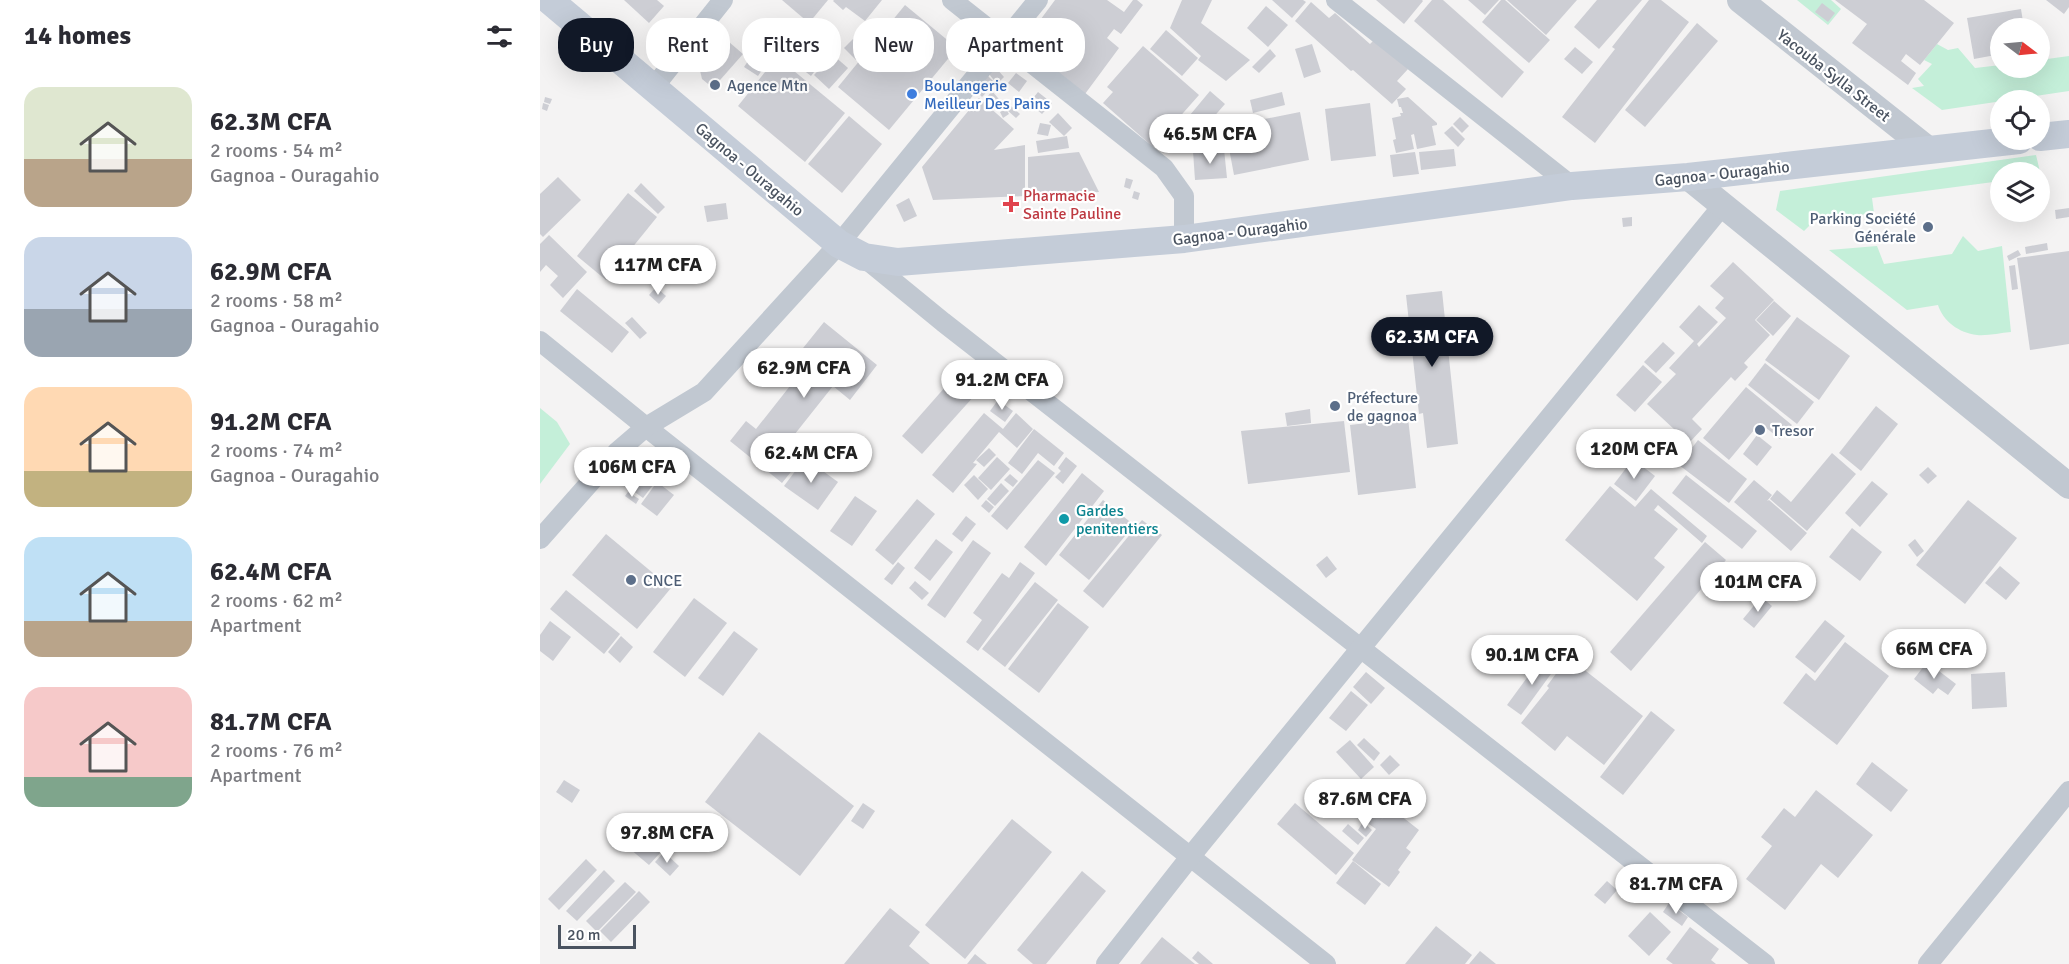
<!DOCTYPE html>
<html lang="en">
<head>
<meta charset="utf-8">
<style>
  body { margin:0; font-family:Signika,sans-serif; background:#f7f7f7; color:#2b2b33; height:100vh; display:flex; flex-direction:column; font-size:22px; white-space:nowrap }
  * { box-sizing:border-box; margin:0 }
  p { font-size:20px; color:#7c7c81 }
  .icon { flex:none; width:33px; height:33px; fill:none; stroke:currentColor; stroke-width:2; stroke-linecap:round; stroke-linejoin:round }
  .map { position:relative; flex:1; overflow:hidden }
  .side { display:flex; flex-direction:column; background:#fff; width:540px }
  .side>* { flex:none }
  .guide { position:absolute; left:18px; top:18px; width:570px; height:54px; display:flex; gap:12px }
  .needle { width:39px; rotate:106deg }
  .tools { position:absolute; left:1450px; top:18px; display:grid; gap:12px }
  .tools a { display:grid; place-items:center; width:60px; height:60px; border-radius:50%; background:#fff; box-shadow:0 6px 24px #0002; font-size:30px }
  .scale { position:absolute; left:18px; bottom:15px; width:78px; box-sizing:border-box; padding-left:6px; border:3px solid #4a5360; border-top:0; font-size:16px; line-height:21px; white-space:nowrap; color:#4a5360; -webkit-text-stroke:4px #fff; paint-order:stroke }
  .price { position:absolute; translate:-50% -51px; padding:0 14px; border-radius:21px; background:#fff; color:#222; font-size:20px; line-height:39px; filter:drop-shadow(0 2px 3px #0008) }
  .price::after { content:''; position:absolute; left:50%; top:36px; width:18px; height:14px; margin-left:-9px; background:inherit; clip-path:polygon(0 0,100% 0,50% 100%) }
  .price.on { background:#111827; color:#fff }
  ul { padding:0; list-style:none }
  li { display:flex; align-items:center; gap:18px; height:150px; padding:0 24px }
  li span { display:grid; place-items:center; flex:none; width:168px; height:120px; border-radius:18px; color:#555 }
  li>.icon { margin-inline-start:auto }
  span .icon { width:72px; height:72px; fill:#fffc; stroke-width:1 }
  li b { font-size:26px }
  h2 { display:flex; justify-content:space-between; align-items:center; height:72px; padding:0 24px; font-size:26px }
  .pill { padding:0 21px; border-radius:24px; background:#fff; box-shadow:0 6px 24px #0002; font-size:21px; line-height:54px }
  .pill.on { background:#111827; color:#fff }
  main { display:flex; flex:1; min-height:0 }
  .map>svg:first-child { display:block }
  .green { fill:#c4efd9 }
  .building { fill:#cdced4 }
  .lines { fill:none; stroke-linecap:round; stroke-linejoin:round }
  .minor { stroke:#c1c8d1; stroke-width:20 }
  .tertiary { stroke:#c1c8d1; stroke-width:26 }
  .secondary { stroke:#c4ccd8; stroke-width:28 }
  .service-dot { fill:#5c6f8a; stroke:#fff; stroke-width:2 }
  .shop-dot { fill:#3f7fe0; stroke:#fff; stroke-width:2 }
  .health-dot { fill:#e0444e; stroke:#fff; stroke-width:2 }
  .culture-dot { fill:#0f9aa8; stroke:#fff; stroke-width:2 }
  .labels { text-anchor:middle; stroke-width:4.5; stroke-linejoin:round; paint-order:stroke }
  .street-label { font-size:16px; fill:#4a5360; stroke:#fff }
  .service-label { font-size:16px; fill:#4e5e75; stroke:#fff; text-anchor:start }
  .shop-label { font-size:16px; fill:#366cbe; stroke:#fff; text-anchor:start }
  .health-label { font-size:16px; fill:#be3a42; stroke:#fff; text-anchor:start }
  .culture-label { font-size:16px; fill:#0d838f; stroke:#fff; text-anchor:start }
</style>
</head>
<body>
<main>
<section class="side">
<h2>14 homes<svg class="icon" aria-label="filters" viewBox="0 0 24 24"><path d="M4 7h16M4 17h16"/><circle cx="9" cy="7" r="2"/><circle cx="15" cy="17" r="2"/></svg></h2>
<ul>
<li><span style="background:linear-gradient(#dfe7d0 60%,#b9a48a 0)"><svg class="icon" aria-label="home" viewBox="0 0 24 24"><path d="M3 11l9-7 9 7M6 9v11h12V9"/></svg></span><div><b>62.3M CFA</b><p>2 rooms · 54 m²</p><p>Gagnoa - Ouragahio</p></div></li>
<li><span style="background:linear-gradient(#c9d6e8 60%,#9aa5b1 0)"><svg class="icon" aria-label="home" viewBox="0 0 24 24"><path d="M3 11l9-7 9 7M6 9v11h12V9"/></svg></span><div><b>62.9M CFA</b><p>2 rooms · 58 m²</p><p>Gagnoa - Ouragahio</p></div></li>
<li><span style="background:linear-gradient(#ffd9b3 70%,#c2b280 0)"><svg class="icon" aria-label="home" viewBox="0 0 24 24"><path d="M3 11l9-7 9 7M6 9v11h12V9"/></svg></span><div><b>91.2M CFA</b><p>2 rooms · 74 m²</p><p>Gagnoa - Ouragahio</p></div></li>
<li><span style="background:linear-gradient(#bfe0f5 70%,#b9a48a 0)"><svg class="icon" aria-label="home" viewBox="0 0 24 24"><path d="M3 11l9-7 9 7M6 9v11h12V9"/></svg></span><div><b>62.4M CFA</b><p>2 rooms · 62 m²</p><p>Apartment</p></div></li>
<li><span style="background:linear-gradient(#f6c9c9 75%,#7fa58c 0)"><svg class="icon" aria-label="home" viewBox="0 0 24 24"><path d="M3 11l9-7 9 7M6 9v11h12V9"/></svg></span><div><b>81.7M CFA</b><p>2 rooms · 76 m²</p><p>Apartment</p></div></li>
</ul>
</section>
<div class="map">
<svg width="1529" height="964" viewBox="0 0 1529 964">
  <rect width="100%" height="100%" fill="#f4f3f3"/>
  <!-- green -->
  <g class="green">
    <polygon points="1257,0 1291,0 1301,9 1288,25"/>
    <polygon points="1397,44 1408,50 1418,48 1435,68 1461,65 1461,68 1500,68 1500,60 1529,56 1529,91 1402,110 1372,88 1384,86 1378,79 1392,64 1384,60"/>
    <polygon points="1496,155 1501,176 1500,172 1461,172 1461,181 1332,198 1334,213 1274,221 1264,231 1236,210 1240,191"/>
    <path d="M1423 236 1438 251 1462 246 1471 332C1460 333 1447 336 1437 335 1419 333 1403 321 1398 305L1367 310 1289 250 1337 246 1344 264 1412 254Z"/>
    <polygon points="0,408 17,422 30,444 0,484"/>
  </g>
  <!-- building -->
  <g class="building">
    <polygon points="84,0 117,0 124,6 109,23"/>
    <polygon points="242,0 288,0 269,23"/>
    <polygon points="294,0 342,0 325,21 306,7 303,10 293,1"/>
    <polygon points="515,0 567,0 584,12 593,0 597,0 603,5 581,34 574,29 567,38 579,48 545,94 481,46"/>
    <polygon points="642,0 672,0 661,23 710,60 686,81 658,60 661,56 630,28"/>
    <polygon points="732,0 763,0 766,2 752,18"/>
    <polygon points="836,0 882,0 883,1 864,24"/>
    <polygon points="892,0 903,0 984,72 962,98 874,21"/>
    <polygon points="928,0 959,0 945,15"/>
    <polygon points="961,0 965,0 1010,40 989,63 942,22"/>
    <polygon points="967,0 1037,0 1006,35"/>
    <polygon points="1057,0 1102,0 1059,49 1034,27"/>
    <polygon points="1109,0 1121,0 1149,22 1055,143 1022,117 1075,49 1072,47"/>
    <polygon points="1295,0 1384,0 1414,23 1380,65 1366,54 1361,61 1376,73 1368,85 1312,43 1327,24"/>
    <polygon points="1506,0 1529,0 1529,7 1524,14"/>
    <polygon points="771,2 789,18 795,13 830,44 837,37 868,69 857,81 866,89 852,104 813,70 811,71 755,21"/>
    <polygon points="1282,3 1295,13 1288,22 1275,12"/>
    <polygon points="365,5 417,48 349,130 298,87"/>
    <polygon points="726,6 748,25 728,47 707,28"/>
    <polygon points="1481,9 1484,28 1461,28 1461,54 1434,59 1427,18"/>
    <polygon points="1157,23 1178,41 1105,127 1085,110"/>
    <polygon points="260,25 291,50 271,76 239,51"/>
    <polygon points="626,30 658,58 642,76 610,49"/>
    <polygon points="182,36 203,54 173,88 162,79 158,62"/>
    <polygon points="224,37 238,47 218,76 204,67"/>
    <polygon points="313,39 325,51 316,60 304,48"/>
    <polygon points="772,44 781,72 764,78 755,49"/>
    <polygon points="603,46 659,95 613,147 563,103 573,92 567,87"/>
    <polygon points="1035,47 1053,62 1042,74 1024,59"/>
    <polygon points="730,49 736,56 719,73 712,67"/>
    <polygon points="293,55 308,68 289,89 274,75"/>
    <polygon points="237,57 305,113 265,162 198,106"/>
    <polygon points="456,68 464,77 457,84 449,74"/>
    <polygon points="476,73 487,81 479,92 468,83"/>
    <polygon points="446,74 455,83 442,97 433,87"/>
    <polygon points="452,91 464,105 459,110 447,97"/>
    <polygon points="670,91 685,104 643,152 633,142 653,118 650,115"/>
    <polygon points="498,92 512,103 502,114 489,103"/>
    <polygon points="742,92 745,105 713,113 710,100"/>
    <polygon points="5,97 12,99 10,104 4,102"/>
    <polygon points="868,97 897,123 897,125 892,126 896,145 877,149 874,134 871,135 874,149 856,153 853,140 856,139 852,118 861,116 860,113 863,113 861,107 859,107 857,99"/>
    <polygon points="439,98 474,129 454,150 485,145 485,196 393,200 382,167"/>
    <polygon points="3,103 9,105 7,111 2,109"/>
    <polygon points="830,103 836,156 791,161 785,109"/>
    <polygon points="471,106 480,114 476,118 467,110"/>
    <polygon points="466,109 469,114 463,118 460,112"/>
    <polygon points="760,112 769,160 694,175 685,127"/>
    <polygon points="518,113 532,128 524,136 509,122"/>
    <polygon points="309,116 342,144 302,193 268,164"/>
    <polygon points="920,117 929,126 922,133 913,124"/>
    <polygon points="640,120 645,124 629,143 624,138"/>
    <polygon points="500,123 511,125 508,136 497,134"/>
    <polygon points="912,126 925,139 918,147 904,133"/>
    <polygon points="527,136 529,148 498,153 496,141"/>
    <polygon points="684,149 687,178 655,180 653,151"/>
    <polygon points="914,149 916,166 881,170 879,152"/>
    <polygon points="539,152 559,192 488,196 488,157"/>
    <polygon points="875,152 879,174 853,177 850,155"/>
    <polygon points="18,177 41,200 3,237 0,234 0,194"/>
    <polygon points="586,178 593,180 590,189 584,187"/>
    <polygon points="101,183 125,207 118,214 94,191"/>
    <polygon points="594,191 600,193 598,200 592,198"/>
    <polygon points="88,193 117,217 66,280 37,256"/>
    <polygon points="369,198 377,216 364,222 356,205"/>
    <polygon points="186,203 188,219 167,222 164,206"/>
    <polygon points="1529,208 1529,217 1516,219 1515,210"/>
    <polygon points="1092,217 1092,226 1083,227 1082,218"/>
    <polygon points="9,235 47,272 23,298 10,285 18,276 6,265 0,272 0,244"/>
    <polygon points="1507,243 1508,250 1486,254 1485,247"/>
    <polygon points="1478,250 1481,255 1469,261 1467,256"/>
    <polygon points="1529,251 1529,344 1490,350 1477,258"/>
    <polygon points="1193,262 1234,300 1215,320 1230,335 1204,363 1208,367 1195,381 1191,377 1152,419 1162,429 1149,443 1107,404 1136,374 1129,368 1154,341 1139,327 1159,305 1178,322 1157,344 1159,347 1186,318 1175,308 1184,298 1170,286"/>
    <polygon points="1475,265 1478,289 1472,290 1469,266"/>
    <polygon points="116,287 126,296 119,304 109,295"/>
    <polygon points="37,289 89,332 72,353 20,311"/>
    <polygon points="902,291 918,444 887,448 883,413 879,414 866,295"/>
    <polygon points="1234,301 1251,316 1233,336 1216,320"/>
    <polygon points="92,317 107,333 100,339 85,323"/>
    <polygon points="1257,317 1310,356 1279,400 1225,360"/>
    <polygon points="284,322 337,365 310,400 293,386 247,444 263,457 242,483 190,441 206,421 216,429 261,372 251,363"/>
    <polygon points="1123,342 1135,353 1116,373 1104,362"/>
    <polygon points="1225,363 1274,402 1257,424 1208,385"/>
    <polygon points="1103,365 1122,382 1095,412 1076,395"/>
    <polygon points="414,377 435,395 382,454 362,436"/>
    <polygon points="1206,387 1252,425 1240,439 1220,423 1189,460 1163,438"/>
    <polygon points="458,400 473,411 465,422 450,411"/>
    <polygon points="1336,406 1358,424 1321,471 1299,453"/>
    <polygon points="770,409 771,423 747,426 745,413"/>
    <polygon points="444,413 463,429 476,413 493,429 477,448 459,432 433,463 437,464 413,493 392,475"/>
    <polygon points="868,418 876,488 818,495 810,425"/>
    <polygon points="804,421 810,472 708,484 701,431"/>
    <polygon points="494,429 524,453 514,466 498,453 482,474 468,463"/>
    <polygon points="1217,435 1232,447 1217,466 1203,454"/>
    <polygon points="1158,440 1207,479 1189,503 1139,465"/>
    <polygon points="449,448 456,455 444,467 436,460"/>
    <polygon points="1292,453 1316,474 1267,531 1230,499 1237,490 1251,502"/>
    <polygon points="457,457 470,469 451,490 438,478"/>
    <polygon points="526,457 537,466 523,484 515,477 521,471 518,468"/>
    <polygon points="265,458 298,482 278,510 244,486"/>
    <polygon points="1093,459 1115,476 1096,501 1074,484"/>
    <polygon points="498,460 515,473 467,530 451,516"/>
    <polygon points="1388,467 1397,476 1388,484 1379,475"/>
    <polygon points="104,473 116,481 103,498 92,490"/>
    <polygon points="542,473 564,491 506,566 484,547"/>
    <polygon points="470,474 478,481 473,487 464,480"/>
    <polygon points="434,475 448,489 438,500 424,485"/>
    <polygon points="1146,475 1217,531 1202,549 1132,493"/>
    <polygon points="1214,480 1232,495 1227,501 1229,500 1267,533 1251,551 1194,502"/>
    <polygon points="1332,481 1348,494 1320,527 1305,513"/>
    <polygon points="117,482 134,495 117,516 101,504"/>
    <polygon points="461,483 469,491 455,506 447,499"/>
    <polygon points="1070,486 1095,507 1111,489 1167,536 1162,543 1118,505 1114,510 1138,529 1114,558 1125,567 1097,601 1025,540"/>
    <polygon points="88,492 99,499 96,504 85,496"/>
    <polygon points="315,496 337,511 312,546 290,531"/>
    <polygon points="377,499 395,514 353,565 335,550"/>
    <polygon points="446,500 454,507 449,513 441,506"/>
    <polygon points="563,500 594,525 549,580 519,555"/>
    <polygon points="1428,500 1477,538 1425,604 1376,565"/>
    <polygon points="426,516 436,524 422,542 412,534"/>
    <polygon points="602,520 622,535 563,608 543,591"/>
    <polygon points="1312,528 1342,552 1320,581 1289,557"/>
    <polygon points="66,534 131,588 97,629 32,575"/>
    <polygon points="396,539 413,552 390,581 374,568"/>
    <polygon points="1375,539 1384,551 1377,557 1368,545"/>
    <polygon points="433,540 451,553 405,618 387,605"/>
    <polygon points="1165,542 1186,560 1091,671 1070,652"/>
    <polygon points="787,556 797,569 786,578 776,565"/>
    <polygon points="358,562 365,568 352,585 344,579"/>
    <polygon points="480,562 495,573 438,651 426,642 442,620 433,613 462,573 469,578"/>
    <polygon points="1201,565 1217,572 1208,596 1192,589"/>
    <polygon points="1460,566 1480,583 1466,600 1445,583"/>
    <polygon points="375,581 389,593 382,600 369,588"/>
    <polygon points="495,582 518,600 465,667 442,649"/>
    <polygon points="26,590 80,634 64,654 10,609"/>
    <polygon points="1221,597 1232,606 1214,628 1203,619"/>
    <polygon points="154,598 187,623 145,677 113,652"/>
    <polygon points="518,603 549,627 499,693 468,669"/>
    <polygon points="1285,620 1305,636 1275,673 1255,657"/>
    <polygon points="10,621 31,637 13,661 0,651 0,635"/>
    <polygon points="194,631 218,649 183,696 158,678"/>
    <polygon points="81,636 93,647 80,663 68,652"/>
    <polygon points="1026,636 1046,653 1037,664 1103,716 1064,765 1027,736 1015,751 981,723 1009,688 1007,686 1026,660 1014,651"/>
    <polygon points="1305,642 1349,676 1297,745 1243,703 1266,673 1275,681"/>
    <polygon points="1002,657 1016,667 981,715 967,705"/>
    <polygon points="1387,662 1416,684 1408,695 1398,688 1393,694 1374,679"/>
    <polygon points="826,672 845,688 831,704 813,687"/>
    <polygon points="1465,672 1467,707 1432,709 1431,674"/>
    <polygon points="811,691 828,705 806,731 789,718"/>
    <polygon points="1111,711 1135,730 1083,795 1060,777"/>
    <polygon points="219,732 314,806 260,876 165,802"/>
    <polygon points="824,738 840,753 834,761 817,745"/>
    <polygon points="810,740 834,767 821,779 796,752"/>
    <polygon points="850,755 860,765 849,775 840,765"/>
    <polygon points="1332,762 1368,790 1351,812 1316,784"/>
    <polygon points="837,779 859,795 841,820 851,808 879,830 866,848 871,852 858,870 860,872 849,887 812,860 836,829 813,813"/>
    <polygon points="24,780 40,790 32,803 16,792"/>
    <polygon points="1276,790 1333,835 1298,878 1281,864 1245,910 1206,879 1232,846 1221,837 1244,808 1255,817"/>
    <polygon points="323,803 335,811 323,829 311,821"/>
    <polygon points="755,803 814,853 796,875 737,824"/>
    <polygon points="472,819 512,852 425,959 385,925"/>
    <polygon points="823,822 832,830 826,837 818,830"/>
    <polygon points="808,824 824,838 818,845 802,831"/>
    <polygon points="101,836 120,853 109,865 90,849"/>
    <polygon points="124,852 139,866 130,876 115,862"/>
    <polygon points="46,859 57,870 19,910 8,899"/>
    <polygon points="813,861 841,884 825,905 796,883"/>
    <polygon points="64,870 75,881 37,921 26,911"/>
    <polygon points="542,871 566,891 506,964 493,964 477,950"/>
    <polygon points="1067,881 1077,890 1065,904 1054,895"/>
    <polygon points="85,882 96,892 57,932 46,921"/>
    <polygon points="99,891 110,902 71,942 60,931"/>
    <polygon points="1129,903 1148,917 1142,926 1123,912"/>
    <polygon points="350,908 380,932 369,946 390,964 304,964"/>
    <polygon points="1110,912 1131,932 1109,956 1088,936"/>
    <polygon points="896,926 932,955 925,964 865,964"/>
    <polygon points="1150,927 1179,949 1171,960 1176,964 1133,964 1126,959"/>
    <polygon points="622,937 655,964 600,964"/>
    <polygon points="658,951 673,964 659,964 652,958"/>
    <polygon points="940,951 956,964 929,964"/>
    <polygon points="435,954 447,964 427,964"/>
  </g>
  <g class="lines">
    <!-- minor -->
    <g class="minor">
      <polyline points="412,0 624,168 644,196 644,239"/>
      <polyline points="796,0 1032,186"/>
      <polyline points="113,88 183,0"/>
      <polyline points="326,259 403,322 1225,964"/>
      <polyline points="0,341 106,427 786,964"/>
      <polyline points="0,539 78,451 106,427 164,392 299,244 498,0"/>
      <polyline points="566,964 650,857 1183,205"/>
      <polyline points="1388,964 1529,791"/>
    </g>
    <!-- tertiary -->
    <g class="tertiary">
      <polyline points="1200,0 1389,150"/>
      <polyline points="1148,177 1529,486"/>
    </g>
    <!-- secondary -->
    <g class="secondary">
      <polyline points="9,0 299,244 324,257 358,262 644,239 1032,186 1148,177 1479,140"/>
      <polyline points="1500,137 1529,134"/>
    </g>
  </g>
  <!-- markers -->
  <g class="service-dot">
    <circle cx="175" cy="85" r="6"/>
    <circle cx="1388" cy="227" r="6"/>
    <circle cx="795" cy="406" r="6"/>
    <circle cx="1220" cy="430" r="6"/>
    <circle cx="91" cy="580" r="6"/>
  </g>
  <circle class="shop-dot" cx="372" cy="94" r="6"/>
  <path class="health-dot" d="M468 195h6v6h6v6h-6v6h-6v-6h-6v-6h6z"/>
  <circle class="culture-dot" cx="524" cy="519" r="6"/>
  <g class="labels">
    <!-- street labels -->
    <g class="street-label">
      <text transform="translate(1294 75) rotate(38)" y="6">Yacouba Sylla Street</text>
      <text transform="translate(210 169) rotate(40)" y="6">Gagnoa - Ouragahio</text>
      <text transform="translate(1182 173) rotate(-6)" y="6">Gagnoa - Ouragahio</text>
      <text transform="translate(700 231) rotate(-7)" y="6">Gagnoa - Ouragahio</text>
    </g>
    <!-- service labels -->
    <g class="service-label">
      <text x="187" y="91">Agence Mtn</text>
      <text x="1376" y="224" text-anchor="end">Parking Société<tspan x="1376" dy="18">Générale</tspan></text>
      <text x="807" y="403">Préfecture<tspan x="807" dy="18">de gagnoa</tspan></text>
      <text x="1232" y="436">Tresor</text>
      <text x="103" y="586">CNCE</text>
    </g>
    <!-- shop labels -->
    <g class="shop-label">
      <text x="384" y="91">Boulangerie<tspan x="384" dy="18">Meilleur Des Pains</tspan></text>
    </g>
    <!-- health labels -->
    <g class="health-label">
      <text x="483" y="201">Pharmacie<tspan x="483" dy="18">Sainte Pauline</tspan></text>
    </g>
    <!-- culture labels -->
    <g class="culture-label">
      <text x="536" y="516">Gardes<tspan x="536" dy="18">penitentiers</tspan></text>
    </g>
  </g>
</svg>
<div class="tools">
<a><svg class="needle" viewBox="-14 -14 28 28"><path d="M0-13l5 13h-10z" fill="#e53935"/><path d="M0 13l5-13h-10z" fill="#7c7c81"/></svg></a>
<a><svg class="icon" aria-label="locate" viewBox="0 0 24 24"><circle cx="12" cy="12" r="6"/><path d="M12 2v4M12 18v4M2 12h4M18 12h4"/></svg></a>
<a><svg class="icon" aria-label="layers" viewBox="0 0 24 24"><path d="M12 4l9 5-9 5-9-5zM3 14l9 5 9-5"/></svg></a>
</div>
<div class="scale">20 m</div>
<b class="price" style="left:670px;top:165px">46.5M CFA</b>
<b class="price" style="left:118px;top:296px">117M CFA</b>
<b class="price on" style="left:892px;top:368px">62.3M CFA</b>
<b class="price" style="left:264px;top:399px">62.9M CFA</b>
<b class="price" style="left:462px;top:411px">91.2M CFA</b>
<b class="price" style="left:1094px;top:480px">120M CFA</b>
<b class="price" style="left:271px;top:484px">62.4M CFA</b>
<b class="price" style="left:92px;top:498px">106M CFA</b>
<b class="price" style="left:1218px;top:613px">101M CFA</b>
<b class="price" style="left:1394px;top:680px">66M CFA</b>
<b class="price" style="left:992px;top:686px">90.1M CFA</b>
<b class="price" style="left:825px;top:830px">87.6M CFA</b>
<b class="price" style="left:127px;top:864px">97.8M CFA</b>
<b class="price" style="left:1136px;top:915px">81.7M CFA</b>
<div class="guide">
<a class="pill on">Buy</a>
<a class="pill">Rent</a>
<a class="pill">Filters</a>
<a class="pill">New</a>
<a class="pill">Apartment</a>
</div>
</div>
</main>
</body>
</html>
